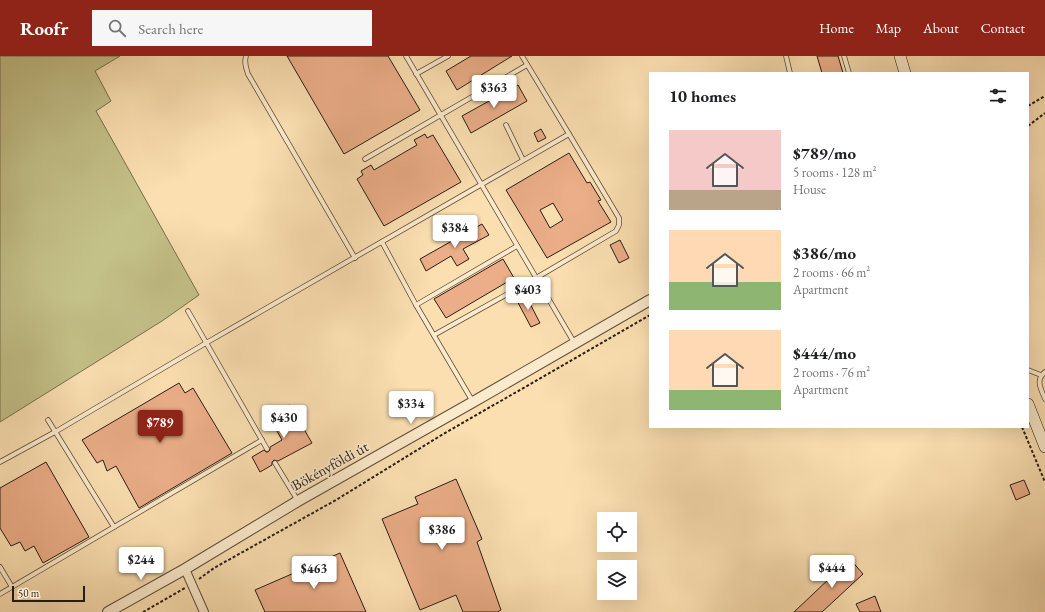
<!DOCTYPE html>
<html lang="en">
<head>
<meta charset="utf-8">
<style>
  body { margin:0; font-family:"EB Garamond",serif; background:#f6f6f6; color:#202124; height:100vh; display:flex; flex-direction:column; font-size:15px; white-space:nowrap }
  * { box-sizing:border-box; margin:0 }
  p { font-size:13px; color:#757577 }
  .icon { flex:none; width:22px; height:22px; fill:none; stroke:currentColor; stroke-width:2; stroke-linecap:round; stroke-linejoin:round }
  .map { position:relative; flex:1; overflow:hidden }
  .side { position:absolute; left:649px; top:16px; width:380px; height:356px; display:flex; flex-direction:column; background:#fff; border-radius:0px; box-shadow:0 4px 16px #0002 }
  .side>* { flex:none }
  .controls { position:absolute; left:597px; top:456px; display:grid; gap:8px }
  .controls a { display:grid; place-items:center; width:40px; height:40px; border-radius:0px; background:#fff; box-shadow:0 4px 16px #0002; font-size:20px }
  .scale { position:absolute; left:12px; bottom:10px; width:73px; box-sizing:border-box; padding-left:4px; border:2px solid #291d13; border-top:0; font-size:11px; line-height:14px; white-space:nowrap; color:#291d13; -webkit-text-stroke:3px #fceacc; paint-order:stroke }
  .price { position:absolute; translate:-50% -34px; padding:0 9px; border-radius:4px; background:#fff; color:#222; font-size:13px; line-height:26px; filter:drop-shadow(0 1px 2px #0008) }
  .price::after { content:''; position:absolute; left:50%; top:24px; width:12px; height:9px; margin-left:-6px; background:inherit; clip-path:polygon(0 0,100% 0,50% 100%) }
  .price.active { background:#8f2418; color:#fff }
  ul { padding:0; list-style:none }
  li { display:flex; align-items:center; gap:12px; height:100px; padding:0 20px }
  li span { display:grid; place-items:center; flex:none; width:112px; height:80px; border-radius:0px; color:#555 }
  li>.icon { margin-inline-start:auto }
  span .icon { width:48px; height:48px; fill:#fffc; stroke-width:1 }
  li b { font-size:17px }
  h2 { display:flex; justify-content:space-between; align-items:center; height:48px; padding:0 20px; font-size:17px }
  header { display:flex; align-items:center; gap:24px; box-sizing:border-box; height:56px; padding:0 20px; background:#8f2418; color:#fff }
  header strong { font-size:19px }
  nav { display:flex; gap:22px; margin-inline-start:auto; font-size:14px }
  .search { width:280px; height:36px; background:#f6f6f6; display:flex; align-items:center; gap:10px; box-sizing:border-box; padding:0 14px; border-radius:0px; color:#757577; font-size:15px }
  .map>svg:first-child { display:block }
  .green { fill:#c3c088; stroke:#766e4e }
  .building { fill:#ebae88; stroke:#291d13; fill-rule:evenodd }
  .lines { fill:none; stroke-linecap:round; stroke-linejoin:round }
  .service-casing { stroke:#5e4e3a; stroke-width:5.5 }
  .minor-casing { stroke:#5e4e3a; stroke-width:10 }
  .tertiary-casing { stroke:#5e4e3a; stroke-width:12 }
  .secondary-casing { stroke:#291d13; stroke-width:12 }
  .path { stroke:#291d13; stroke-width:2; stroke-dasharray:3 2; stroke-linecap:butt }
  .service { stroke:#fceacc; stroke-width:4 }
  .minor { stroke:#fceacc; stroke-width:8 }
  .tertiary { stroke:#fceacc; stroke-width:10 }
  .secondary { stroke:#fceacc; stroke-width:11 }
  .labels { text-anchor:middle; stroke-width:3.5; stroke-linejoin:round; paint-order:stroke }
  .street-label { font-size:15px; fill:#291d13; stroke:#fceacc }
</style>
</head>
<body>
<header>
<strong>Roofr</strong>
<div class="search"><svg class="icon" aria-label="search" viewBox="0 0 24 24"><circle cx="10" cy="10" r="6"/><path d="M15 15l6 6"/></svg>Search here</div>
<nav><a>Home</a><a>Map</a><a>About</a><a>Contact</a></nav>
</header>
<div class="map">
<svg width="1045" height="556" viewBox="0 0 1045 556">
  <rect width="100%" height="100%" fill="#fbdfb1"/>
  <filter id="stains"><feTurbulence type="fractalNoise" baseFrequency=".005" numOctaves="4"/><feColorMatrix values="0 0 0 0 .2 0 0 0 0 .09 0 0 0 0 .02 0 0 0 .5 -.17"/></filter>
  <radialGradient id="worn" r=".72"><stop offset=".6" stop-color="#630" stop-opacity="0"/><stop offset="1" stop-color="#630" stop-opacity=".3"/></radialGradient>
  <!-- green -->
  <polygon class="green" points="0,0 120,0 95,15 111,45 96,55 199,239 162,265 0,366"/>
  <!-- building -->
  <g class="building">
    <polygon points="287,0 388,0 420,54 344,98"/>
    <polygon points="471,0 512,0 457,34 446,15"/>
    <polygon points="817,0 838,0 843,17 822,17"/>
    <polygon points="518,29 527,45 471,77 462,60"/>
    <polygon points="541,73 546,82 538,86 534,77"/>
    <polygon points="425,78 427,82 433,79 461,126 384,170 357,123 363,119 361,115 371,109 374,114 417,89 414,84"/>
    <path d="M569 97 587 127 590 126 601 144 598 145 611 166 547 202 506 134ZM553 147 563 164 550 172 540 154Z"/>
    <polygon points="482,168 489,179 463,193 469,203 457,210 451,200 426,215 420,203"/>
    <polygon points="620,184 629,202 619,207 610,189"/>
    <polygon points="503,203 514,222 446,262 434,243"/>
    <polygon points="525,238 540,267 531,271 516,243"/>
    <polygon points="179,327 185,337 193,332 232,397 139,452 116,410 107,415 103,404 97,407 82,384"/>
    <polygon points="290,349 312,387 278,405 274,404 272,406 272,409 260,416 252,401 264,394 266,396 268,396 270,394 270,391 282,384 269,361"/>
    <polygon points="46,406 89,481 43,507 34,490 25,495 20,486 11,490 0,472 0,432"/>
    <polygon points="456,423 482,483 477,486 501,554 497,556 463,556 456,539 420,554 382,463 418,448 415,441"/>
    <polygon points="1024,424 1030,438 1016,444 1010,429"/>
    <polygon points="340,497 366,556 265,556 255,534"/>
    <polygon points="850,503 863,518 822,556 794,556"/>
    <polygon points="875,540 881,556 860,556 856,548"/>
  </g>
  <g class="lines">
    <defs>
      <g id="service">
        <path d="M246 0C244 7 246 12 248 18L355 202"/>
        <polyline points="406,0 575,288"/>
        <polyline points="786,0 790,17"/>
        <polyline points="844,0 849,17"/>
        <polyline points="416,18 448,0"/>
        <polyline points="506,69 523,104"/>
        <polyline points="365,103 527,9"/>
        <polyline points="382,186 416,249 473,346"/>
        <polyline points="416,249 517,190"/>
        <polyline points="188,255 267,393"/>
        <polyline points="434,279 536,222 616,175 619,169 619,162 569,78"/>
        <polyline points="1028,314 1041,319"/>
        <path d="M1045 316C1035 324 1041 333 1045 343"/>
        <polyline points="48,364 114,471"/>
        <polyline points="0,406 55,376 206,287 569,78 522,0"/>
        <polyline points="275,407 298,445"/>
        <polyline points="0,511 12,531"/>
        <polyline points="0,538 262,384"/>
      </g>
      <polyline id="minor" points="185,513 204,556"/>
      <polyline id="tertiary" points="108,556 185,513 298,445 473,346 650,244"/>
      <g id="secondary">
        <polyline points="900,0 905,17"/>
        <polyline points="1028,348 1045,391"/>
      </g>
    </defs>
    <!-- service casing -->
    <use href="#service" class="service-casing"/>
    <!-- minor casing -->
    <use href="#minor" class="minor-casing"/>
    <!-- tertiary casing -->
    <use href="#tertiary" class="tertiary-casing"/>
    <!-- secondary casing -->
    <use href="#secondary" class="secondary-casing"/>
    <!-- path -->
    <g class="path">
      <polyline points="1028,50 1045,40"/>
      <polyline points="1028,70 1045,57"/>
      <polyline points="1022,371 1045,426"/>
      <polyline points="199,523 214,512 336,444 440,380 650,259"/>
      <polyline points="143,556 185,532"/>
    </g>
    <!-- service -->
    <use href="#service" class="service"/>
    <!-- minor -->
    <use href="#minor" class="minor"/>
    <!-- tertiary -->
    <use href="#tertiary" class="tertiary"/>
    <!-- secondary -->
    <use href="#secondary" class="secondary"/>
  </g>
  <g class="labels">
    <!-- street labels -->
    <g class="street-label">
      <text transform="translate(330 410) rotate(-29)" y="5">Bökényföldi út</text>
    </g>
  </g>
  <rect width="100%" height="100%" filter="url(#stains)"/>
  <rect width="100%" height="100%" fill="url(#worn)"/>
</svg>
<div class="controls">
<a><svg class="icon" aria-label="locate" viewBox="0 0 24 24"><circle cx="12" cy="12" r="6"/><path d="M12 2v4M12 18v4M2 12h4M18 12h4"/></svg></a>
<a><svg class="icon" aria-label="layers" viewBox="0 0 24 24"><path d="M12 4l9 5-9 5-9-5zM3 14l9 5 9-5"/></svg></a>
</div>
<div class="scale">50 m</div>
<b class="price" style="left:494px;top:53px">$363</b>
<b class="price" style="left:455px;top:193px">$384</b>
<b class="price" style="left:528px;top:255px">$403</b>
<b class="price" style="left:411px;top:369px">$334</b>
<b class="price" style="left:284px;top:383px">$430</b>
<b class="price active" style="left:160px;top:388px">$789</b>
<b class="price" style="left:442px;top:495px">$386</b>
<b class="price" style="left:141px;top:525px">$244</b>
<b class="price" style="left:832px;top:533px">$444</b>
<b class="price" style="left:314px;top:534px">$463</b>
<section class="side">
<h2>10 homes<svg class="icon" aria-label="filters" viewBox="0 0 24 24"><path d="M4 7h16M4 17h16"/><circle cx="9" cy="7" r="2"/><circle cx="15" cy="17" r="2"/></svg></h2>
<ul>
<li><span style="background:linear-gradient(#f6c9c9 75%,#b9a48a 0)"><svg class="icon" aria-label="home" viewBox="0 0 24 24"><path d="M3 11l9-7 9 7M6 9v11h12V9"/></svg></span><div><b>$789/mo</b><p>5 rooms · 128 m²</p><p>House</p></div></li>
<li><span style="background:linear-gradient(#ffd9b3 65%,#8fb573 0)"><svg class="icon" aria-label="home" viewBox="0 0 24 24"><path d="M3 11l9-7 9 7M6 9v11h12V9"/></svg></span><div><b>$386/mo</b><p>2 rooms · 66 m²</p><p>Apartment</p></div></li>
<li><span style="background:linear-gradient(#ffd9b3 75%,#8fb573 0)"><svg class="icon" aria-label="home" viewBox="0 0 24 24"><path d="M3 11l9-7 9 7M6 9v11h12V9"/></svg></span><div><b>$444/mo</b><p>2 rooms · 76 m²</p><p>Apartment</p></div></li>
</ul>
</section>
</div>
</body>
</html>
